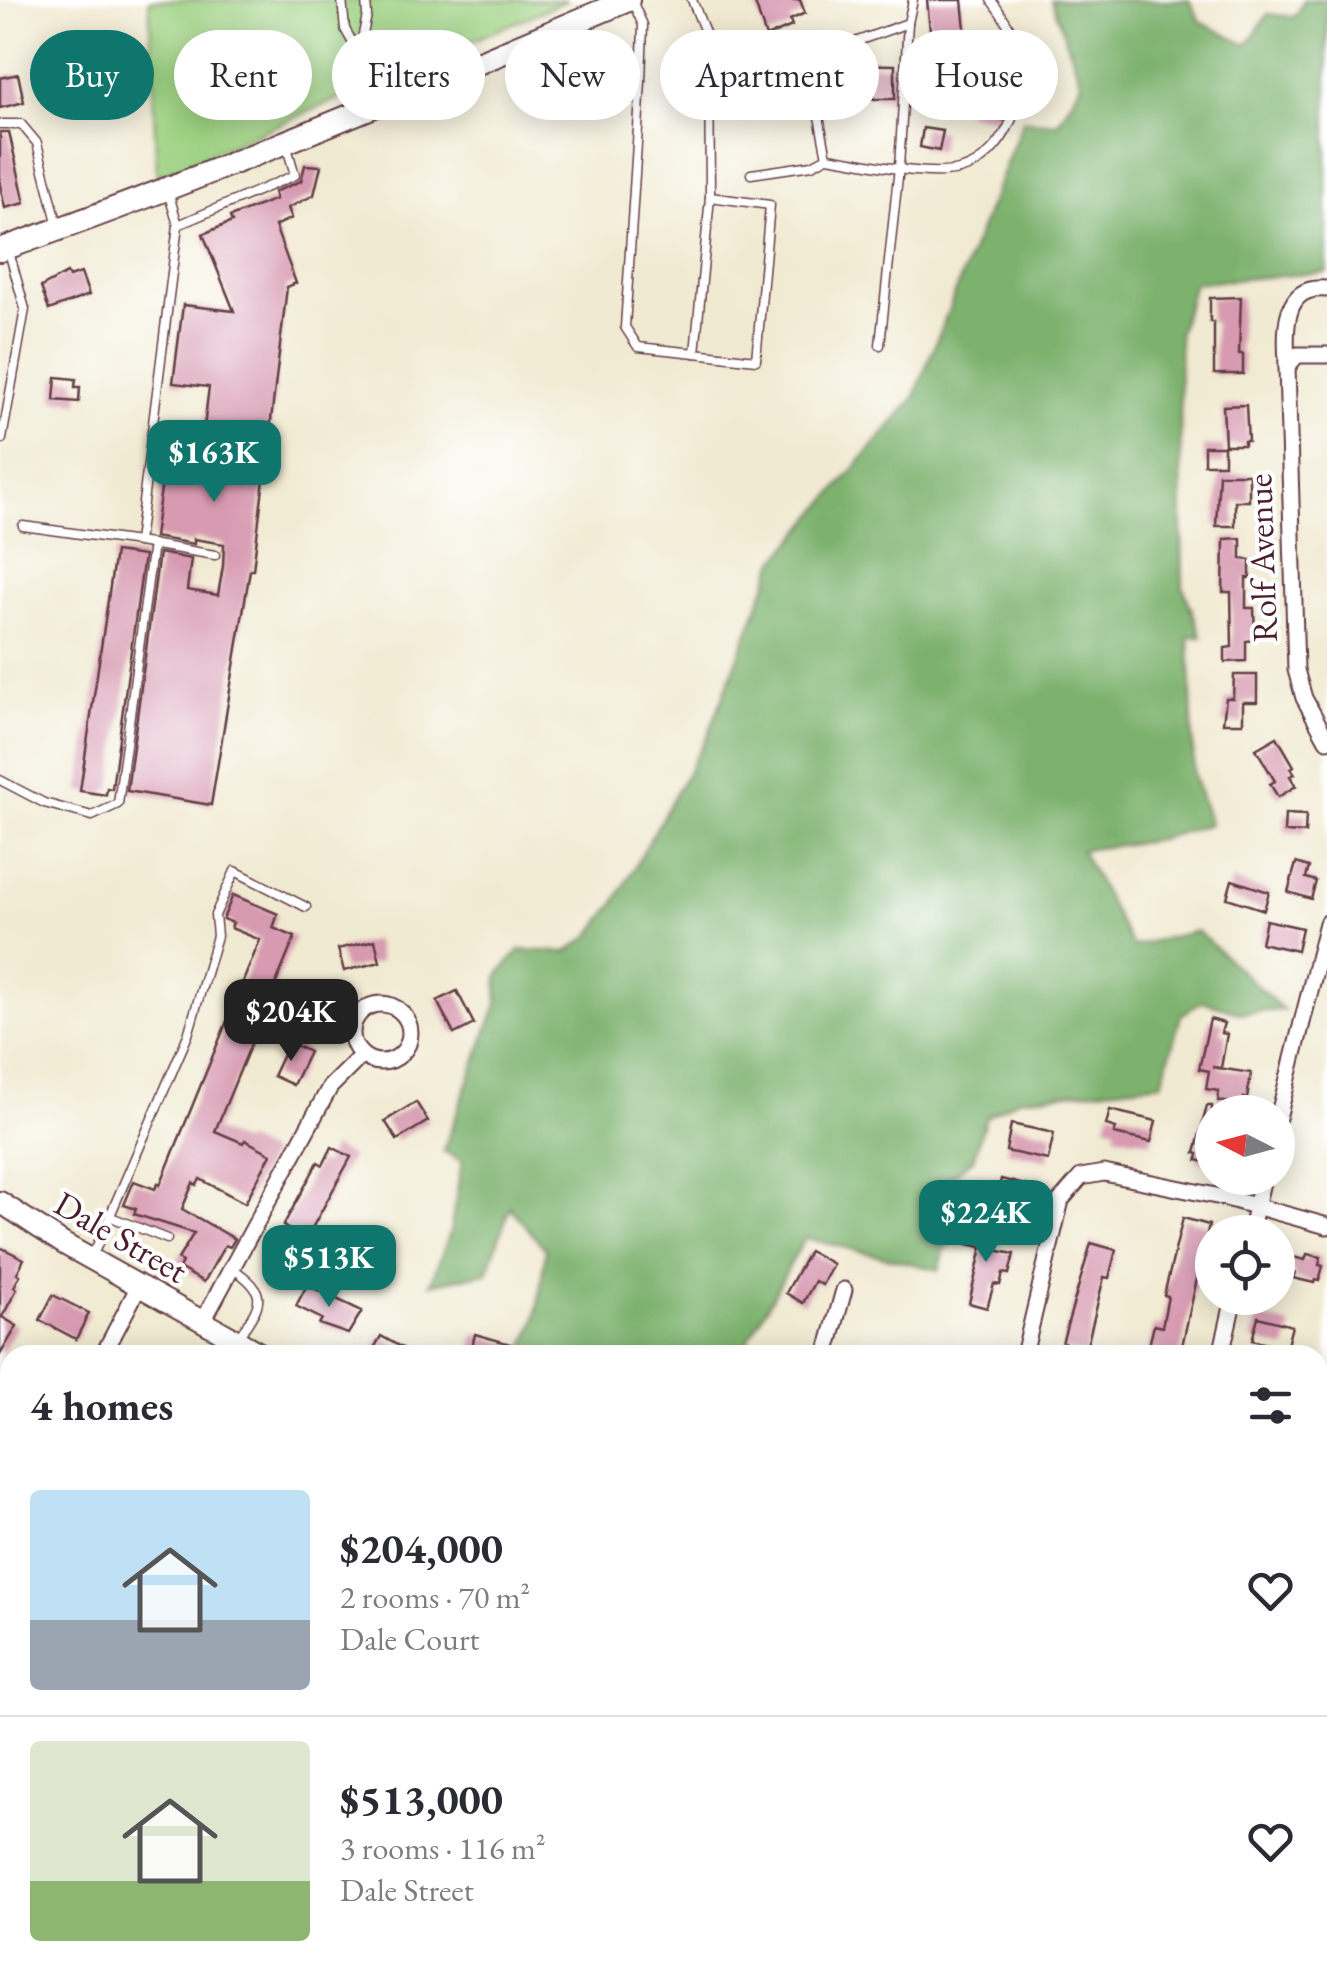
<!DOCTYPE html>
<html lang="en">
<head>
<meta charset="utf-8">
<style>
  body { margin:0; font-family:"EB Garamond",serif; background:#f7f7f7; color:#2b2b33; height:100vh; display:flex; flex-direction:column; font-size:38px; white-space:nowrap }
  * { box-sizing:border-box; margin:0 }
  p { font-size:32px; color:#7c7c81 }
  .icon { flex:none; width:55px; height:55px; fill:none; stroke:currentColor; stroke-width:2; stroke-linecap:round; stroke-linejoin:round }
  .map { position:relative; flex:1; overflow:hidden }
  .side { position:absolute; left:0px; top:1345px; width:1328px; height:640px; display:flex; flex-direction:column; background:#fff; border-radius:30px 30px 0 0; box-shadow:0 5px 25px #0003 }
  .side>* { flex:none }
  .hud { position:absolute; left:30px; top:30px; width:1268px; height:90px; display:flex; gap:20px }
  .needle { width:65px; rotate:276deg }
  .tools { position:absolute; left:1195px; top:1095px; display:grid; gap:20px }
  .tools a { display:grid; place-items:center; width:100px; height:100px; border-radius:50%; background:#fff; box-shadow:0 5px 25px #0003; font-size:50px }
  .price { position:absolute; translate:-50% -85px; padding:0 22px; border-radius:20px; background:#0f766e; color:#fff; font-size:32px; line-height:65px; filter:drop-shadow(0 2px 5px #0008) }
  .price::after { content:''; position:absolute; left:50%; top:60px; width:30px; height:22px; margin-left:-15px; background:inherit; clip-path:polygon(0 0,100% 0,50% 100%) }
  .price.current { background:#222; color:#fff }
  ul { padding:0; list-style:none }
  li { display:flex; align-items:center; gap:30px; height:250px; padding:0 30px }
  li+li { border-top:2px solid #e1e1e2 }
  li span { display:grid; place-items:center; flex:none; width:280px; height:200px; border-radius:10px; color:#555 }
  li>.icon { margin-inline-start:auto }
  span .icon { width:120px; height:120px; fill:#fffc; stroke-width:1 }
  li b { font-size:42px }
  h2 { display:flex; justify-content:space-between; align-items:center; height:120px; padding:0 30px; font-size:42px }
  .chip { padding:0 35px; border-radius:45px; background:#fff; box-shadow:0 5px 25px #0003; font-size:35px; line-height:90px }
  .chip.current { background:#0f766e; color:#fff }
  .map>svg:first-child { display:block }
  .green { fill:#9cd080; stroke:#737856; stroke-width:2.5 }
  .forest { fill:#7db26e; stroke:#64684c; stroke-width:2.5 }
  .building { fill:#d79ab1 }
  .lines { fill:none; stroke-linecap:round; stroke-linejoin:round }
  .service-casing { stroke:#633d44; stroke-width:11 }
  .minor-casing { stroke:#633d44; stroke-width:19 }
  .tertiary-casing { stroke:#633d44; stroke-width:24 }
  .secondary-casing { stroke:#633d44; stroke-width:26 }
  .service { stroke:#fff; stroke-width:8 }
  .minor { stroke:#fff; stroke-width:15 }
  .tertiary { stroke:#fff; stroke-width:20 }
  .secondary { stroke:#fff; stroke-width:22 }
  .labels { text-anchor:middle; stroke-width:8; stroke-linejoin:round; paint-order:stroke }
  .street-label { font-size:35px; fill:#4a1f2b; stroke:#fff }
</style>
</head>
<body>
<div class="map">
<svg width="1327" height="1985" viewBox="0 0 1327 1985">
  <rect width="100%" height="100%" fill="#fff"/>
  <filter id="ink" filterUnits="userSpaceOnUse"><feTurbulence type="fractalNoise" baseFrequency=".01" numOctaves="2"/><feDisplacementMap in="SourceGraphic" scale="20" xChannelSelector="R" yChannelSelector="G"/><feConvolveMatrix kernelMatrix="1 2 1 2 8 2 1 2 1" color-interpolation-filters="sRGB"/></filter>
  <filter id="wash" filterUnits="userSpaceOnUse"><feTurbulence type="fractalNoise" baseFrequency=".0048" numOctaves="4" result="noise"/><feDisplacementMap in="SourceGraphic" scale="40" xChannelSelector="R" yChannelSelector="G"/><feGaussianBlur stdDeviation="2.25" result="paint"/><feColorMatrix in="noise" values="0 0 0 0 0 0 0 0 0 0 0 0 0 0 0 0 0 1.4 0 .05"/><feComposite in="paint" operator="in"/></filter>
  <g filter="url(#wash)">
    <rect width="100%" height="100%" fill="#f1ead2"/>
    <!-- green -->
    <polygon class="green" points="149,0 567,0 157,177"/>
    <!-- forest -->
    <g class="forest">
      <polygon points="1051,0 1189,0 1201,22 1247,45 1268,14 1295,17 1304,0 1327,0 1327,272 1194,283 1179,332 1183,587 1202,637 1189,636 1194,776 1210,824 1153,841 1081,850 1132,946 1197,931 1283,1010 1241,1013 1203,1001 1181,1015 1162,1083 1020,1098 986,1117 973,1159 936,1189 958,1204 939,1270 805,1238 740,1355 521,1355 536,1319 546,1250 510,1207 487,1273 430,1284 450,1233 462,1161 443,1151 497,1004 498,975 520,950 567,952 590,936 614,904 709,733 775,562 914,398 1023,120 1058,123 1082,83"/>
      <polygon points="94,1975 450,1975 446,1985 91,1985"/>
    </g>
    <g id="blocks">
      <!-- building -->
      <g class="building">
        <polygon points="754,0 800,0 805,13 790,20 792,26 766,37"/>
        <polygon points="927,0 962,0 967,48 932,51"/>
        <polygon points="977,54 1013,61 1013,76 1003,120 966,113"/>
        <polygon points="836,64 895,65 895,99 873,99 873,95 835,94"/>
        <polygon points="18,74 24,102 0,108 0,78"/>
        <polygon points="923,128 943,131 939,151 920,147"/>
        <polygon points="0,132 9,132 25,203 5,208 0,185"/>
        <polygon points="305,165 321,166 314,195 288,208 292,218 275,226 296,283 287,287 253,570 250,570 211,805 127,791 159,553 191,559 187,590 218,595 223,566 224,544 194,539 194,544 154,537 166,454 200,459 209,387 173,383 183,305 234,311 203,234 232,222 230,217 276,199 274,192 301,181"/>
        <polygon points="67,273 69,277 81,273 89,295 49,310 41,287"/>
        <polygon points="1241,297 1239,354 1243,354 1243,374 1214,374 1214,322 1210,322 1210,298"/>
        <polygon points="56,377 76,379 75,387 80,387 79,402 54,400"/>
        <polygon points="1246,405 1248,441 1244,441 1244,445 1225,445 1223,406"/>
        <rect x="1204" y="446" width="20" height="18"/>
        <polygon points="1219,474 1249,474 1249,501 1235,501 1235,526 1216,526"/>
        <polygon points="1241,538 1241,559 1250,560 1250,578 1246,578 1246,608 1254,608 1255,640 1246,641 1246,661 1225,662 1225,648 1232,647 1231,592 1223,592 1224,539"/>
        <polygon points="115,552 144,556 112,789 107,788 106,795 80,791"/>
        <polygon points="1234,675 1257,675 1257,702 1243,702 1243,723 1223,723 1226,698 1233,698"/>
        <polygon points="1277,737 1294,766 1291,768 1295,774 1290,776 1296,786 1278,797 1270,784 1275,781 1256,749"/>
        <polygon points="1285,814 1306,815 1305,833 1284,832"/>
        <polygon points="1296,863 1309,867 1306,878 1316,881 1311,899 1288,892"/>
        <polygon points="1232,880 1269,892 1264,910 1227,898"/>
        <polygon points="233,895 278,914 273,928 295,937 215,1131 243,1143 245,1140 271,1154 245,1203 200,1179 197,1185 193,1183 182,1209 235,1239 230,1247 225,1245 204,1282 179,1268 182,1262 178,1259 194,1233 134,1214 136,1209 124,1205 134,1181 155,1189 158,1183 160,1185 260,940 231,928 233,923 223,919"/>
        <polygon points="1266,920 1302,928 1297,951 1261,943"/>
        <polygon points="375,940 380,962 344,971 338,949"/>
        <polygon points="457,991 474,1024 454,1034 437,1001"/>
        <polygon points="1210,1019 1224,1023 1221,1033 1227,1034 1221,1068 1212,1067 1251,1073 1247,1099 1244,1098 1243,1105 1218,1101 1219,1091 1206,1089 1209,1071 1199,1069"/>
        <polygon points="289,1042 309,1052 293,1085 273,1076"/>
        <polygon points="416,1102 428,1121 397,1140 385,1121"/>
        <polygon points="1207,1106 1212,1106 1212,1164 1197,1160 1198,1154 1195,1153"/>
        <polygon points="1110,1110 1156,1121 1151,1142 1114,1134 1116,1128 1106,1125"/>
        <polygon points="1011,1124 1054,1133 1048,1160 1006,1151"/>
        <polygon points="332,1147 351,1157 306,1239 283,1226 318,1162 323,1165"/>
        <polygon points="1001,1179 1025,1185 1020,1206 996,1200"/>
        <polygon points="1183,1218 1209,1225 1180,1355 1157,1355 1157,1351 1148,1350 1154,1325 1162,1327 1168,1296 1164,1295"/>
        <polygon points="967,1224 993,1230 989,1249 1014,1254 1009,1274 1003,1273 1000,1285 994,1284 987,1308 969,1303 982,1247 962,1243"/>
        <polygon points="1091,1243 1116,1250 1109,1278 1104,1277 1085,1354 1063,1349 1065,1343 1062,1343"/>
        <polygon points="0,1247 24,1259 17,1273 20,1275 14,1287 17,1289 2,1317 17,1326 0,1355"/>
        <polygon points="809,1251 833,1264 822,1285 815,1281 803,1303 786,1293"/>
        <polygon points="1307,1254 1321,1257 1319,1265 1323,1266 1319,1281 1315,1280 1314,1283 1293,1278 1295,1272 1290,1271 1293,1257 1305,1260"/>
        <polygon points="307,1285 362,1311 348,1334 319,1324 322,1319 296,1306"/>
        <polygon points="53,1295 89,1313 76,1339 40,1320"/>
        <polygon points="1258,1317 1292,1326 1286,1349 1252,1340"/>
        <polygon points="475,1334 535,1351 534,1355 470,1355"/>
        <polygon points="381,1336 415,1355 370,1355"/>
      </g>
    </g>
  </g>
  <g filter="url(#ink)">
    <use href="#blocks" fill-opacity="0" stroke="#633d44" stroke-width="2.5"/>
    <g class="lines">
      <defs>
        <g id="service">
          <polyline points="342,0 345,29 359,54 367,15 366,0"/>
          <polyline points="633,3 643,25 641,82 625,327 638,347 695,353 710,197 709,42 692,0"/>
          <polyline points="359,54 377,101"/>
          <polyline points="0,124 21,124 37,143 58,226"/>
          <polyline points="827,157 811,76 838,48 908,23 913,0"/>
          <path d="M751 174 812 165 827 157C864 162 923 178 959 170 1007 158 1030 92 1018 48 1014 32 1001 13 991 0"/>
          <polyline points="168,192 178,225 295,175 287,147"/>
          <polyline points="880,345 899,167 908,23"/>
          <polyline points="695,353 756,360 770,205 710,197"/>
          <polyline points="2,439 25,309 9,252"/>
          <polyline points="23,526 138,542 178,225"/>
          <polyline points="138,542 215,555"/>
          <polyline points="0,780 44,803 92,816 118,804 153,544"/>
          <polyline points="111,1217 167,1239"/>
          <polyline points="93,1255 188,1035 217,936 215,915 235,871 306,907"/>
          <path d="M232 1268C273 1295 259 1305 237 1340"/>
        </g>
        <g id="minor">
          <path d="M1327 289C1280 284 1286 335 1287 367L1297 355H1327"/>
          <polyline points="1287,367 1296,670 1304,698 1327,740"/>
          <circle cx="381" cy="1033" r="29"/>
          <polyline points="1278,1118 1327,923"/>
          <polyline points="1250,1232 1263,1178"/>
          <polyline points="203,1321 330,1087 362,1055"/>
          <polyline points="103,1355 139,1286"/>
          <polyline points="826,1355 844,1290"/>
          <polyline points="1024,1355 1061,1200 1081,1177 1104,1173 1226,1198 1327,1226"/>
          <polyline points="1221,1355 1234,1298"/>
          <polyline points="1318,1438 1327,1441"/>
          <polyline points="0,1555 10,1536"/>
          <polyline points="0,1773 10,1778"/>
          <polyline points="669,1985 672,1975"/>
          <polyline points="1135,1985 1138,1975"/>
        </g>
        <g id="tertiary">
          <polyline points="0,1202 64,1244 263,1355"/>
          <polyline points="1318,1688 1327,1690"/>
        </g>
        <path id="secondary" d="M0 250C213 176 420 87 628 0"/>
      </defs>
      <!-- service casing -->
      <use href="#service" class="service-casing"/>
      <!-- minor casing -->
      <use href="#minor" class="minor-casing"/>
      <!-- tertiary casing -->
      <use href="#tertiary" class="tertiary-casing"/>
      <!-- secondary casing -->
      <use href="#secondary" class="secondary-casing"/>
      <!-- service -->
      <use href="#service" class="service"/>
      <!-- minor -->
      <use href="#minor" class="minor"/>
      <!-- tertiary -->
      <use href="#tertiary" class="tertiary"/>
      <!-- secondary -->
      <use href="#secondary" class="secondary"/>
    </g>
  </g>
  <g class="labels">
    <!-- street labels -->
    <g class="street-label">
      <text transform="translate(1262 558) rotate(-92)" y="12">Rolf Avenue</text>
      <text transform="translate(121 1237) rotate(30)" y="12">Dale Street</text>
    </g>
  </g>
</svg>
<div class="tools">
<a><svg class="needle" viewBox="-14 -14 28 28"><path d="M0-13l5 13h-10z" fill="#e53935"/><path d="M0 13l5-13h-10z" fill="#7c7c81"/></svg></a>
<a><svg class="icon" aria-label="locate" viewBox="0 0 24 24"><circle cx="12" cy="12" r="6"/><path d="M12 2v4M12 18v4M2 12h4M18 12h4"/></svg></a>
</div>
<b class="price" style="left:214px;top:505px">$163K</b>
<b class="price current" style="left:291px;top:1064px">$204K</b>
<b class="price" style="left:986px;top:1265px">$224K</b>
<b class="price" style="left:329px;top:1310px">$513K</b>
<div class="hud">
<a class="chip current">Buy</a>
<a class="chip">Rent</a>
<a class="chip">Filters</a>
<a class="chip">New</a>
<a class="chip">Apartment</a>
<a class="chip">House</a>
</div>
<section class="side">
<h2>4 homes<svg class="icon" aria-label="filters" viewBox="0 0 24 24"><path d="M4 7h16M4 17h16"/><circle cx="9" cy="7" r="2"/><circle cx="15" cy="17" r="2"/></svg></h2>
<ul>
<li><span style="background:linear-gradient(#bfe0f5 65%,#9aa5b1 0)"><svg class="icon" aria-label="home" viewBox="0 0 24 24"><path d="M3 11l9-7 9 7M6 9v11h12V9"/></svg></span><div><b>$204,000</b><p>2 rooms · 70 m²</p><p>Dale Court</p></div><svg class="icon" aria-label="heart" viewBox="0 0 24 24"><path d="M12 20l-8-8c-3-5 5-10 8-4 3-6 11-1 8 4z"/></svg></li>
<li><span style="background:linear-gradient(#dfe7d0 70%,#8fb573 0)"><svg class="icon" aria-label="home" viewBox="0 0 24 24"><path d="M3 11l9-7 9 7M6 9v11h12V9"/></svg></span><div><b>$513,000</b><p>3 rooms · 116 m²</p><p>Dale Street</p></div><svg class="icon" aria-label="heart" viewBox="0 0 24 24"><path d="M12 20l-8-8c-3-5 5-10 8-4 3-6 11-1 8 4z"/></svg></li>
</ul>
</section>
</div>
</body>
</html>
